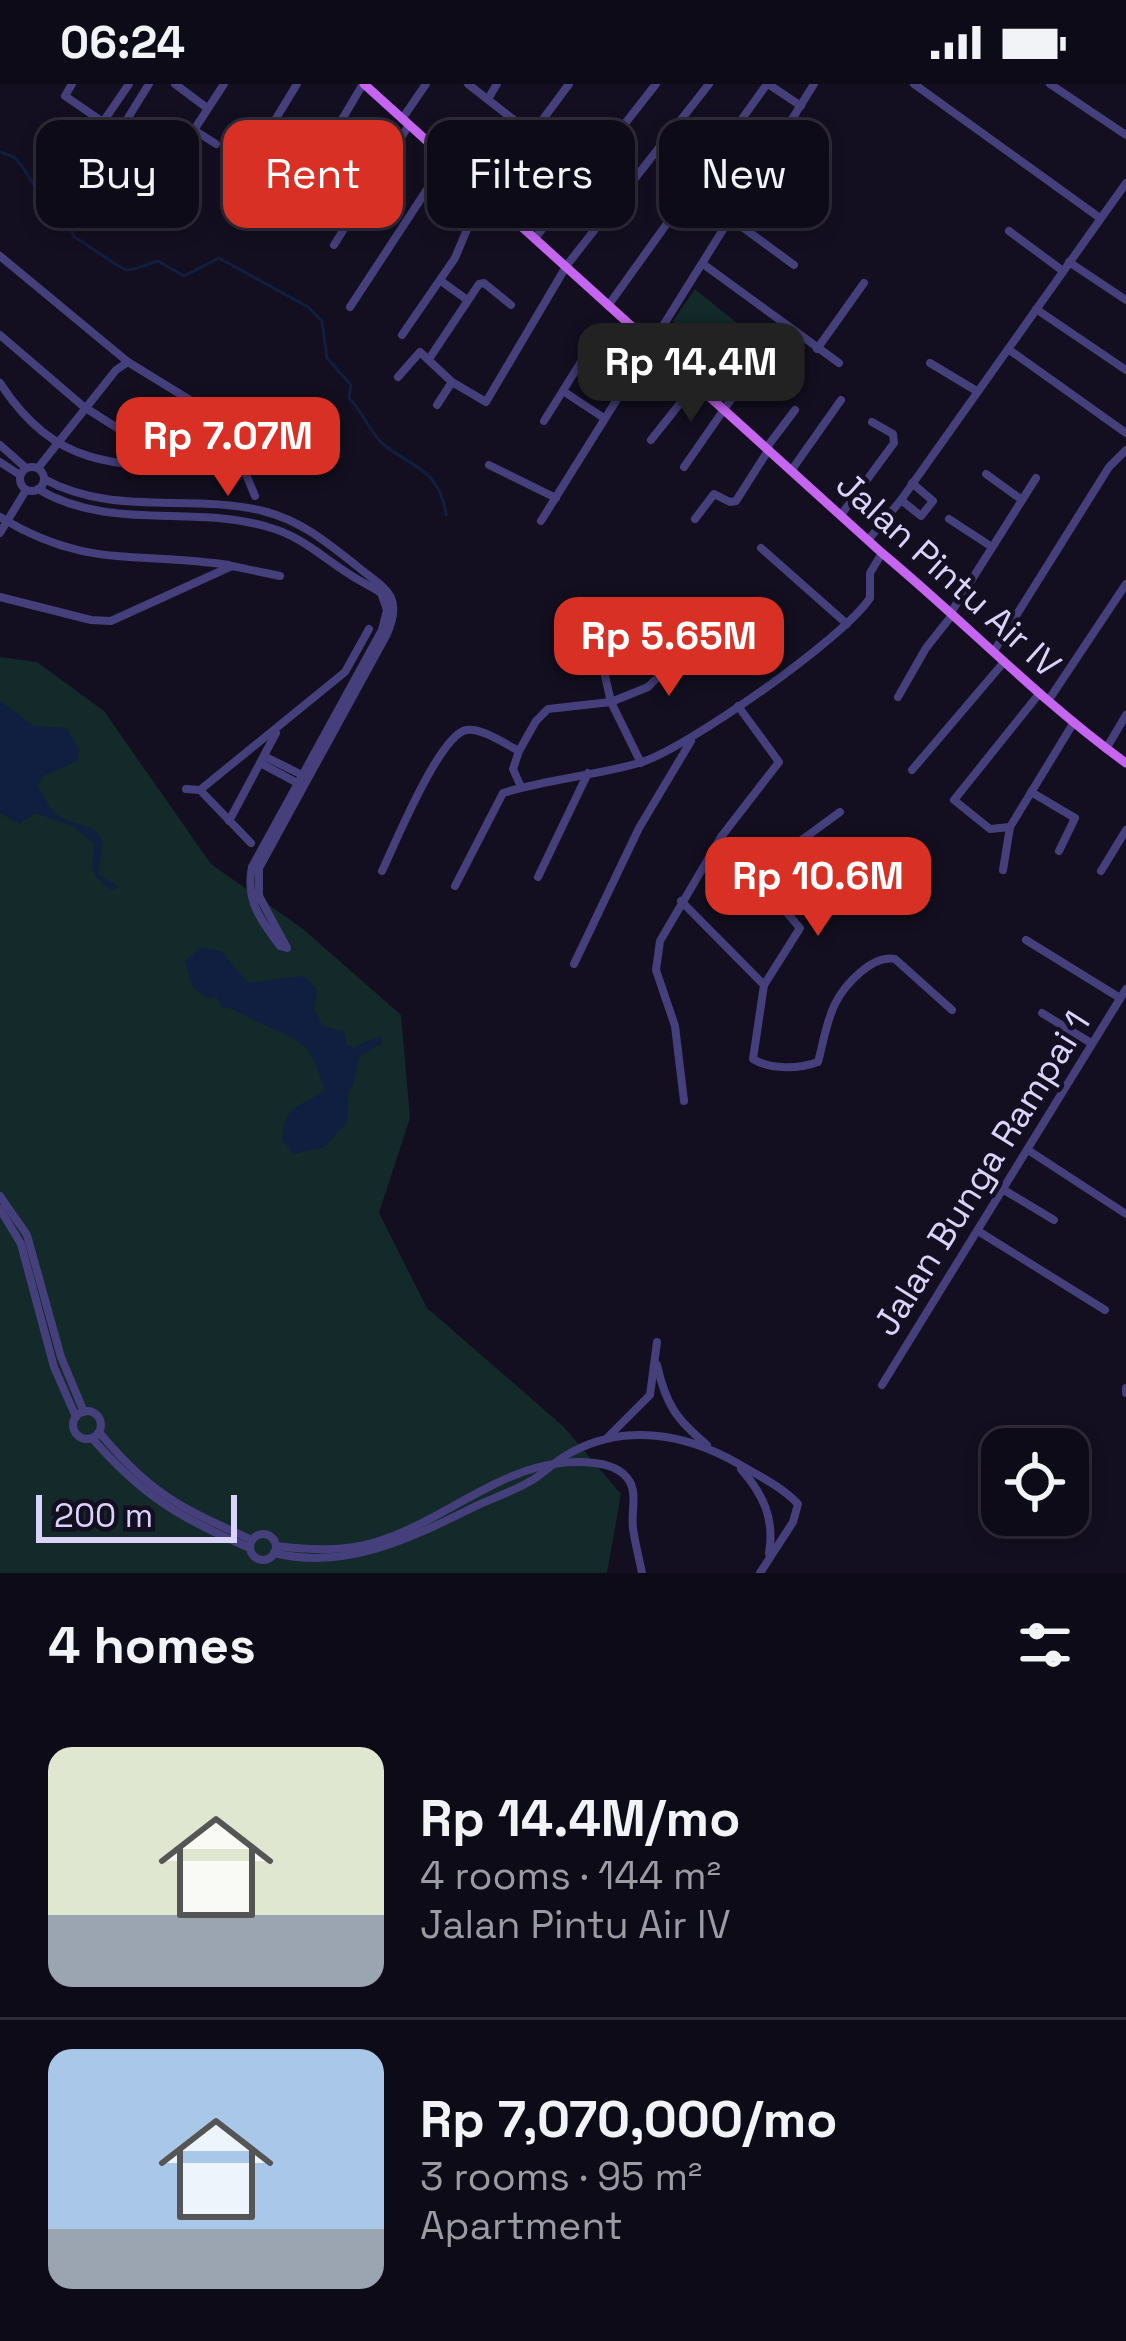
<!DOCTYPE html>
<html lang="en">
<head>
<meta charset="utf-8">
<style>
  body { margin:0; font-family:"Space Grotesk",sans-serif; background:#1c1925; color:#f1f3f6; height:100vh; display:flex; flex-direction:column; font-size:45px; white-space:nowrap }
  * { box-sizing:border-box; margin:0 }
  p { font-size:39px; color:#9b9ba2 }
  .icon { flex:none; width:66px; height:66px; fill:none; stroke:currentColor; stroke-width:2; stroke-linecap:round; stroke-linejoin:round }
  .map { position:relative; height:1489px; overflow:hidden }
  .drawer { display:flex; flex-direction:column; background:#0e0b18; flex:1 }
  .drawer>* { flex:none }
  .hud { position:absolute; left:36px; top:36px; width:1056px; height:108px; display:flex; gap:24px }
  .controls { position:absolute; left:981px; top:1344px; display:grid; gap:24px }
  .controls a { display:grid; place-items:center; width:108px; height:108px; border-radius:24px; background:#0e0b18; box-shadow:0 6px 18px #0003,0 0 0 3px #2e2b37; font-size:60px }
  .scale { position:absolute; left:36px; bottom:30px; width:201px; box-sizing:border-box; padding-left:12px; border:6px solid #dad3fb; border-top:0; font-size:33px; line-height:42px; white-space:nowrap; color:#dad3fb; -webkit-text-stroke:9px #130f20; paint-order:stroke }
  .price { position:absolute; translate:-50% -102px; padding:0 27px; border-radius:24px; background:#d93025; color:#fff; font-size:39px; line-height:78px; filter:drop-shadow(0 3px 6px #0008) }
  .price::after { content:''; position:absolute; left:50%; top:72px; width:36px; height:27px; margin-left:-18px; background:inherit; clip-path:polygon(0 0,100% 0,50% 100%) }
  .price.selected { background:#222; color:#fff }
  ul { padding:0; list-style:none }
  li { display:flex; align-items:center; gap:36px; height:300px; padding:0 48px }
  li+li { border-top:3px solid #2e2b37 }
  li span { display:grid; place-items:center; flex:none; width:336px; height:240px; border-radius:24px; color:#555 }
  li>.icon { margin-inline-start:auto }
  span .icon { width:144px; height:144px; fill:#fffc; stroke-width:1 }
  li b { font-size:51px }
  h2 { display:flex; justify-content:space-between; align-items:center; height:144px; padding:0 48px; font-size:51px }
  .tag { padding:0 42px; border-radius:24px; background:#0e0b18; box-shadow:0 6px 18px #0003,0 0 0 3px #2e2b37; font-size:42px; line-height:108px }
  .tag.selected { background:#d93025; color:#fff }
  .status { display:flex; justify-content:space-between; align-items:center; height:84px; padding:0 60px; background:#0e0b18; direction:ltr }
  .status svg { height:33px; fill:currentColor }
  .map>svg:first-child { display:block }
  .green { fill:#13292a }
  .water { fill:#101e3f }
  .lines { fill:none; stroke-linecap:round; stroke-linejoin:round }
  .stream { stroke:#101e3f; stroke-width:3 }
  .minor { stroke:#453f7b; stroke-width:8 }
  .major { stroke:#c565f0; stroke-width:9 }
  .labels { text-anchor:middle; stroke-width:9; stroke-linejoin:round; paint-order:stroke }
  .street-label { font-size:36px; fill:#dad3fb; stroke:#130f20 }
</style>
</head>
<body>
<div class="status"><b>06:24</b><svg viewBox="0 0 49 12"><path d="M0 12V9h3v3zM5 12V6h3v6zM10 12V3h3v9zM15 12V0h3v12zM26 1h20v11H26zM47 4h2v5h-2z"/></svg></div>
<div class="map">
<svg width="1126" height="1489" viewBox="0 0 1126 1489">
  <rect width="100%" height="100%" fill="#130f20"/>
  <!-- green -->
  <g class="green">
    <polygon points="695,205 749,249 724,284 673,237"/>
    <polygon points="0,573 37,578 104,627 211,780 303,845 401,931 410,1034 379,1129 427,1224 563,1342 621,1410 607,1489 0,1489"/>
  </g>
  <!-- water -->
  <g class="water">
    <path d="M0 617 34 642 66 644 79 665 77 677 43 692 38 702C44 714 50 727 62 734 75 742 99 739 102 760 103 768 98 780 98 790L119 803 112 806C89 791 91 785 95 760L74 743 36 729 19 740 0 729Z"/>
    <path d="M201 863 221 867 247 898C268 899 285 891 306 893L317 907 314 924 323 943 344 947 347 961 354 963 381 952 382 959 360 972 353 1001 348 1007 347 1038 324 1063 293 1070 282 1055C286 1015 302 1026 325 1005 306 952 305 960 258 938 244 932 239 925 222 923L216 912 207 915 193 903 185 877Z"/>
  </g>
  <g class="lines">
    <!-- stream -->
    <path class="stream" d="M0 68 14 73 22 82 45 119 66 132 74 153C85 158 121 186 127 186 136 186 150 179 158 177L184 192 219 174 308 223 322 237 327 274 351 301 349 314C363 328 370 349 384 361 414 384 440 386 446 431"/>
    <!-- minor -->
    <g class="minor">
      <polyline points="72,0 65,12 103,38 129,0"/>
      <polyline points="175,0 207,24"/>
      <polyline points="468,0 532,50 569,0"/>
      <polyline points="768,0 801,22"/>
      <polyline points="914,0 1100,134"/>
      <polyline points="1050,0 1126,51"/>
      <polyline points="488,15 497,0"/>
      <polyline points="402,35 426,0"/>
      <polyline points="126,37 149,0"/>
      <polyline points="194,46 216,60"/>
      <polyline points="163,81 159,68 175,47 194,46 224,0"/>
      <polyline points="227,115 297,0"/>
      <polyline points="287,128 363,0"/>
      <polyline points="730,134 794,181"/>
      <polyline points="1009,147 1063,187"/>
      <polyline points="536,153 656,0"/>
      <polyline points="334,161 409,41"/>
      <polyline points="0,172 128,278 224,337 255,412"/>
      <polyline points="1069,178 1126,216"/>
      <polyline points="703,180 839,279"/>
      <polyline points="441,197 466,215"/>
      <polyline points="610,219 767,0"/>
      <polyline points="350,223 447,75"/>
      <polyline points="1036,225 1126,286"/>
      <polyline points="0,251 84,323 173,379"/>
      <polyline points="402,251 455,174 471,136 488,110"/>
      <polyline points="817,265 864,199"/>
      <polyline points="1008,265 1126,349"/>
      <polyline points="741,266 757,278"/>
      <polyline points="429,275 479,200 484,199 511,221"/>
      <polyline points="930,279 975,306"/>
      <polyline points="398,293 420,268 452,298 486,318 567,181 709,0"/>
      <path d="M0 299C65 399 139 379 244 381"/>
      <polyline points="563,307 604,334"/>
      <polyline points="437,321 452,298"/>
      <polyline points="544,337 584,273"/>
      <polyline points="651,356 697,298"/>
      <polyline points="0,361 26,384"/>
      <polyline points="767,363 795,326"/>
      <polyline points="0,378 20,391"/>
      <polyline points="489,381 556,414"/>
      <circle cx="32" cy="395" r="12"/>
      <polyline points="684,383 757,278 791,303"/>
      <polyline points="38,384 116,286 128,278"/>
      <polyline points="793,384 841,316"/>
      <polyline points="986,390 1022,416"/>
      <path d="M38 405C110 448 192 420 268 443 301 452 321 472 349 490 359 497 371 502 381 509L387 526 382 546 252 783C245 816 261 837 280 862L287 864 259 812V784L387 550C404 511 385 505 358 483 329 460 301 436 263 427 189 409 114 433 44 395"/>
      <polyline points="901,416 921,432 933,417 912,399"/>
      <polyline points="841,431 894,359 893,350 872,338"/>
      <path d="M0 433C87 486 137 467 229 481"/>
      <polyline points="695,435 714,410 730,418 736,417 769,365"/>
      <polyline points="949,435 992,463"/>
      <polyline points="541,437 814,0"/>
      <polyline points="0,449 26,406"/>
      <polyline points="868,456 901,416 1126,99"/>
      <polyline points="761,464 847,540"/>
      <polyline points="0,513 91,536 111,537 232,482 280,492"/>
      <polyline points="952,527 1036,394"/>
      <polyline points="594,543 611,618 641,679"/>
      <polyline points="565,546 648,531"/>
      <polyline points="994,567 1109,383 1126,366"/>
      <polyline points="898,613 926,564 953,530"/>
      <polyline points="1048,617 1126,500"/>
      <polyline points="1106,665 1126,631"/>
      <polyline points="519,667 536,637 548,625 611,618 648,603 691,560"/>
      <polyline points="266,673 302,691"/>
      <polyline points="262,680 301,701"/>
      <polyline points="912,686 1004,578"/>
      <polyline points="186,705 200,706"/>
      <polyline points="1031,708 1075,734 1059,767"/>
      <polyline points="229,737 276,649"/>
      <polyline points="1010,743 990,745 954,716 1039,610"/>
      <path d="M721 753 800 844 764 901 753 975C771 986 799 985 818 978 823 960 826 938 835 920 845 900 872 871 895 875L952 926"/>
      <polyline points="251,759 200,706 345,588 369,545"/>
      <polyline points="1003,786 1010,743 1074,638"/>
      <path d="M382 787C395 760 439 652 466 646 481 643 505 660 519 667L513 685 521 703"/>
      <polyline points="1101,787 1126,746"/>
      <polyline points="538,793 588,689"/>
      <polyline points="763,799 799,758 840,728"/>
      <path d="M455 802 503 709C547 695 594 692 639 679 685 666 844 554 870 514V489L882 469"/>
      <polyline points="681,817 764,901"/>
      <polyline points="1026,856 1120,914"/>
      <polyline points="574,880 639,744 691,657"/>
      <polyline points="1042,929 1091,959"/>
      <polyline points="684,1017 675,942 656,886 660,857 721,753 779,678 738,622"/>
      <polyline points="1028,1066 1126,1130"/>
      <polyline points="1004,1106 1054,1136"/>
      <polyline points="0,1112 27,1151 61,1273 84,1328"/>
      <polyline points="0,1125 21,1160 54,1283 76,1333"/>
      <polyline points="978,1147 1105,1226"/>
      <path d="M657 1281C666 1321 676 1335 707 1361"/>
      <polyline points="882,1301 1126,905"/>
      <polyline points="1126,1304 1126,1309"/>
      <circle cx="87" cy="1341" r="14"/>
      <path d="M99 1348C150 1410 181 1424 252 1456"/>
      <path d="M92 1354C141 1411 181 1435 250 1464"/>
      <polyline points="607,1354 650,1311 657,1258"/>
      <path d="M741 1385C763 1410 775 1435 769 1469"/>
      <circle cx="263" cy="1463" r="13"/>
      <path d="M276 1462C310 1466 343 1468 376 1458 432 1441 480 1400 535 1384 561 1377 615 1371 630 1398 637 1411 631 1429 633 1444 635 1459 639 1474 642 1489"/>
      <path d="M274 1469C347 1487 413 1453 476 1422 495 1413 517 1406 534 1395 547 1386 558 1375 572 1368 626 1339 686 1350 737 1379 759 1392 781 1402 798 1420L793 1438 760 1489"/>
    </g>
    <!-- major -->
    <path class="major" d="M364 0 882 469C965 538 1039 616 1126 679"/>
  </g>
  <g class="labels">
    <!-- street labels -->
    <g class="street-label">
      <text transform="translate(949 490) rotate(42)" y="13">Jalan Pintu Air IV</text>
      <text transform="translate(981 1089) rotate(-58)" y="13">Jalan Bunga Rampai 1</text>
    </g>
  </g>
</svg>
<div class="controls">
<a><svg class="icon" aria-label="locate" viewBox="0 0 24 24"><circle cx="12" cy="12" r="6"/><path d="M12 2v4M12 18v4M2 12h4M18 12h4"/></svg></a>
</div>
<div class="scale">200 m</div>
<b class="price selected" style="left:691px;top:341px">Rp 14.4M</b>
<b class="price" style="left:228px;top:415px">Rp 7.07M</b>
<b class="price" style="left:669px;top:615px">Rp 5.65M</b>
<b class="price" style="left:818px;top:855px">Rp 10.6M</b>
<div class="hud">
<a class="tag">Buy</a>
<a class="tag selected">Rent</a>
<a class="tag">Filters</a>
<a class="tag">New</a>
</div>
</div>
<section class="drawer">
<h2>4 homes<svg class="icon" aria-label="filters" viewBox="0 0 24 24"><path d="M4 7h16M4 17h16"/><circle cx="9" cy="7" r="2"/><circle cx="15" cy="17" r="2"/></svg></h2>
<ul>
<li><span style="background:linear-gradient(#dfe7d0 70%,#9aa5b1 0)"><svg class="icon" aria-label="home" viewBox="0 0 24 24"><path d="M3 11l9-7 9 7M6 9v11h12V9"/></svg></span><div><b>Rp 14.4M/mo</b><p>4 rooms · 144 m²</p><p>Jalan Pintu Air IV</p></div></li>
<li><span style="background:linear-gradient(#a9c7e8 75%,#9aa5b1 0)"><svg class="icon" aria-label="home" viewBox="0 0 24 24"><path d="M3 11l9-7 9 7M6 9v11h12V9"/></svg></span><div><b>Rp 7,070,000/mo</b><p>3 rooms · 95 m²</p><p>Apartment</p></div></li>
</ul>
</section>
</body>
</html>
